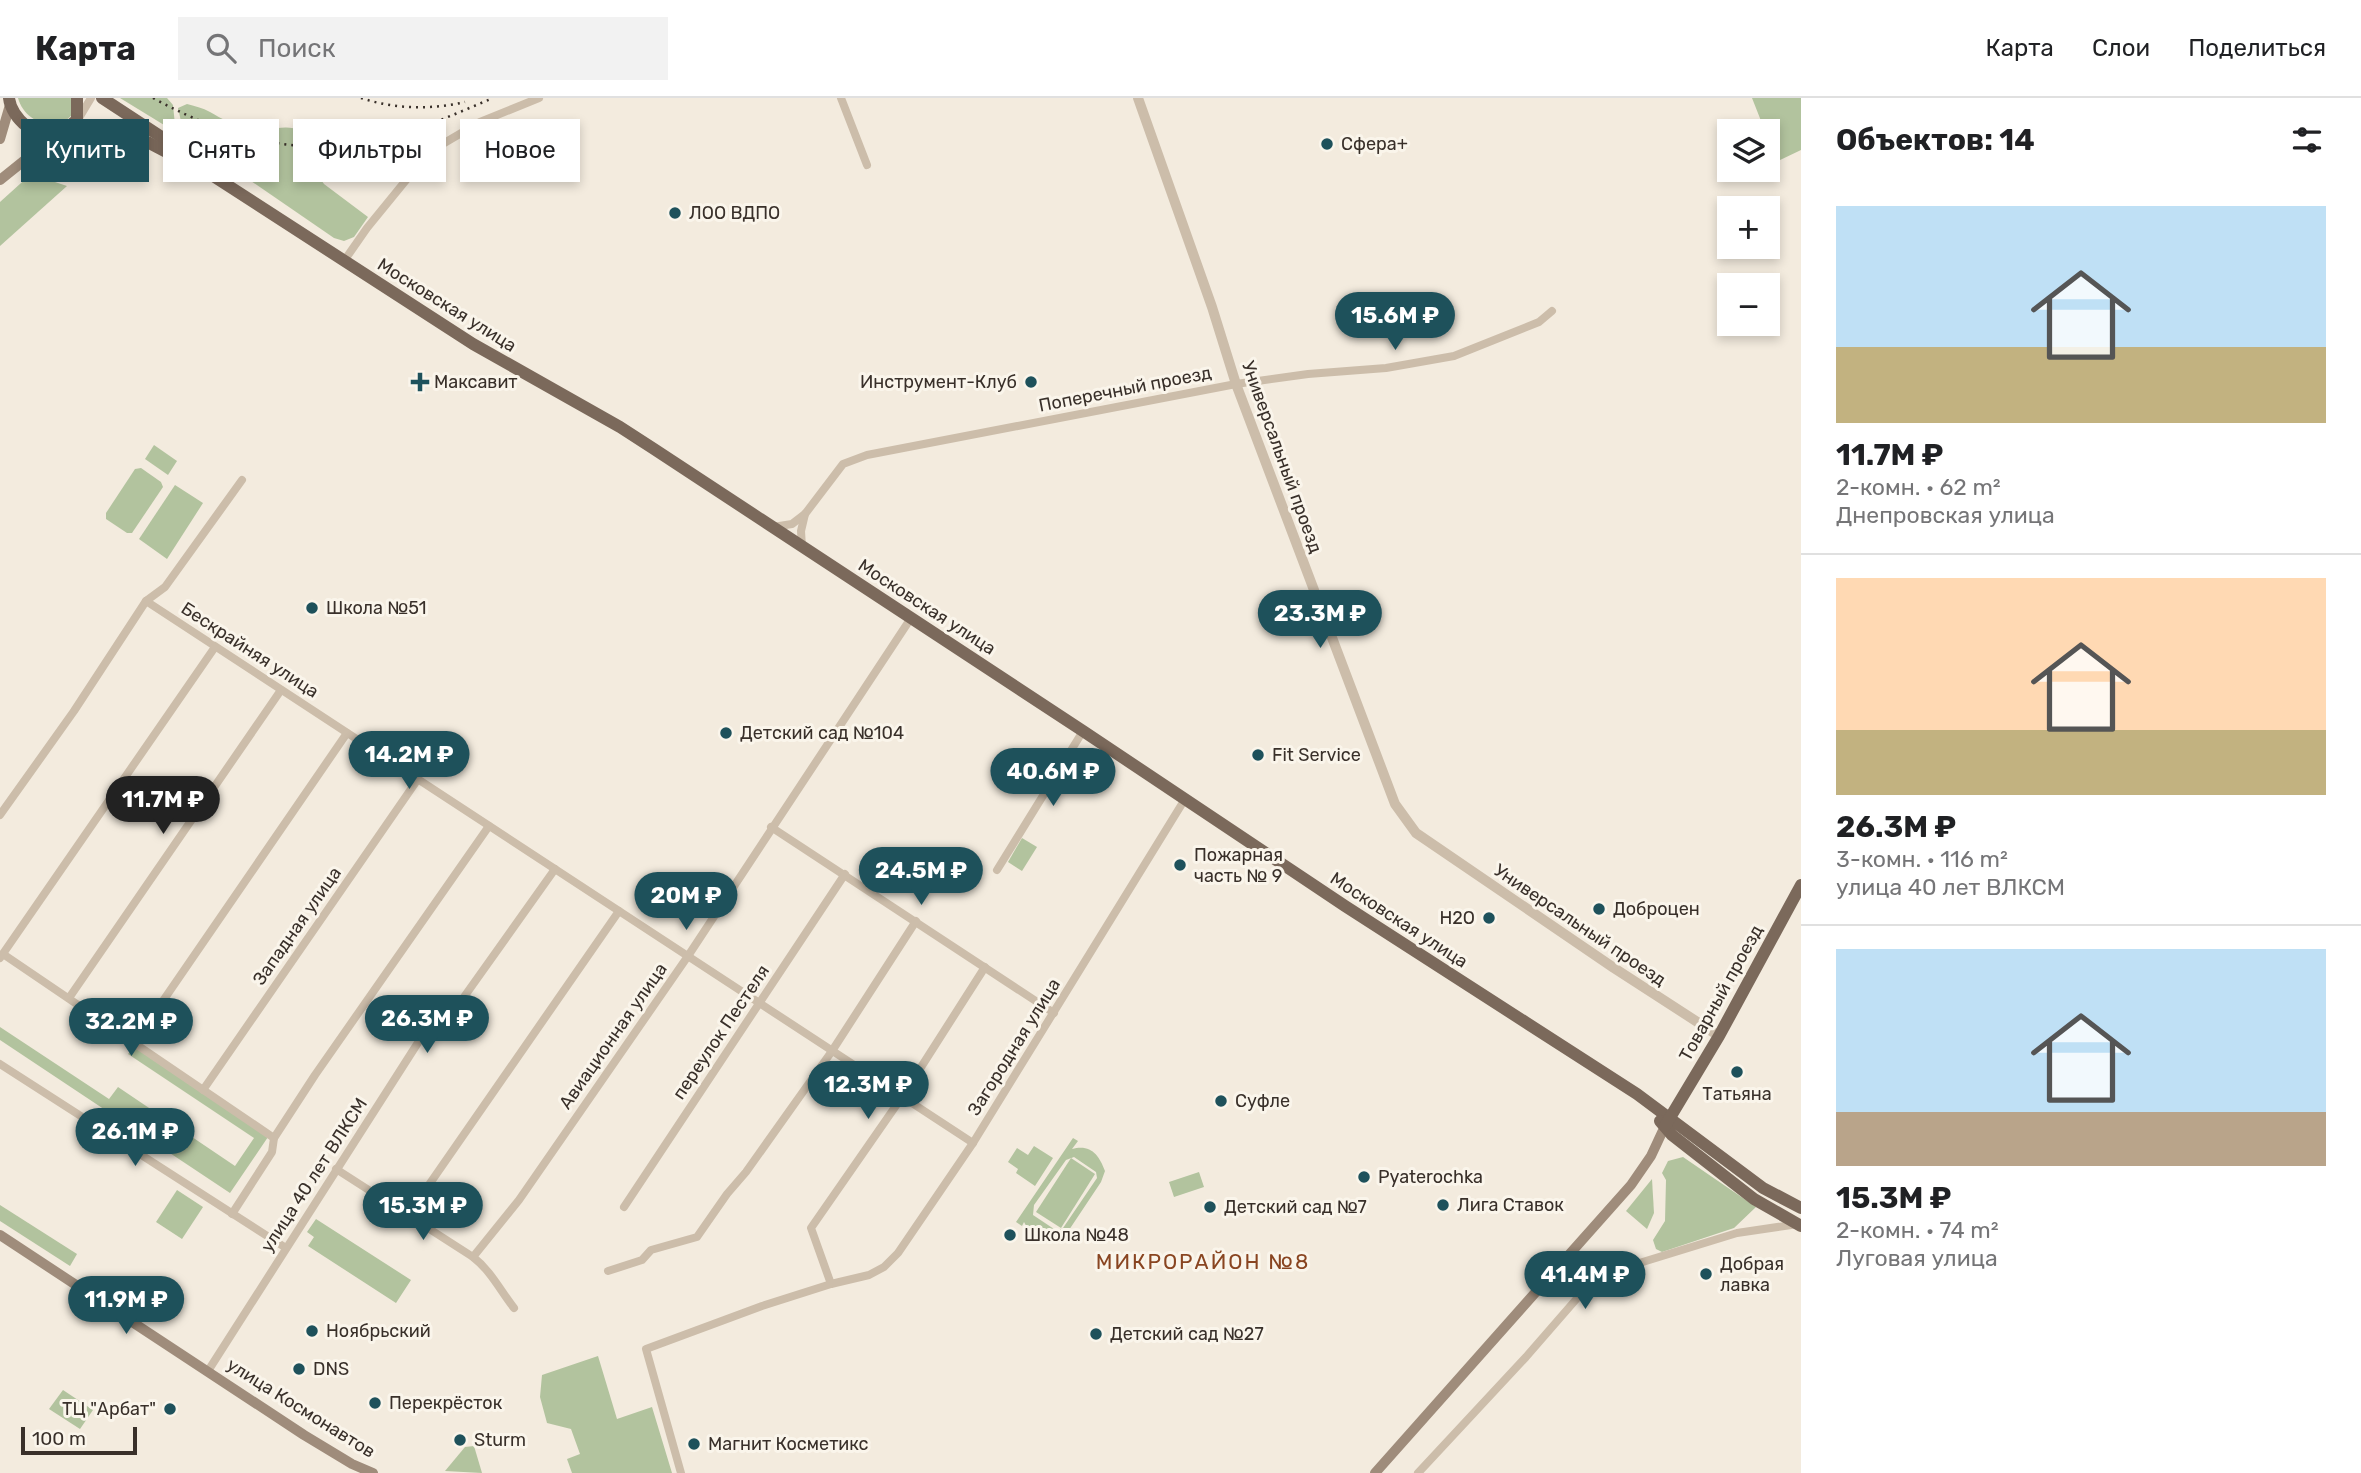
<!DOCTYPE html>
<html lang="ru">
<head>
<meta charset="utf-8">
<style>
  body { margin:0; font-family:Rubik,sans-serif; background:#f2f2f2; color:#202124; height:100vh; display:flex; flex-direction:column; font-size:26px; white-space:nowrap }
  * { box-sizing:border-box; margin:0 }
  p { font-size:23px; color:#757577 }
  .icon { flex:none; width:38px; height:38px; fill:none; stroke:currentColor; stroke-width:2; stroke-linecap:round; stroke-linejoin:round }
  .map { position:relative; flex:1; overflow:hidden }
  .drawer { display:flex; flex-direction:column; background:#fff; width:560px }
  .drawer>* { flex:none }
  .guide { position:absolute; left:21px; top:21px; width:665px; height:63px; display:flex; gap:14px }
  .controls { position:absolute; left:1717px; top:21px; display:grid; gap:14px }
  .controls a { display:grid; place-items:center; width:63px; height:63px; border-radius:0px; background:#fff; box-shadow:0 4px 10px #0003; font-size:35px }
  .scale { position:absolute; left:21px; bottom:18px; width:116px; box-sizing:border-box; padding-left:7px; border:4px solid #39302a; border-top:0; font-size:19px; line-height:24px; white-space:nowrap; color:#39302a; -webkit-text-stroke:5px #faf5eb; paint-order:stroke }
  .price { position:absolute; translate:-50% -60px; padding:0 16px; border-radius:24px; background:#1e515b; color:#fff; font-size:23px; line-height:46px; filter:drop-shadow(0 2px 4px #0008) }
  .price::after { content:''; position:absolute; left:50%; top:42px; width:21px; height:16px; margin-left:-10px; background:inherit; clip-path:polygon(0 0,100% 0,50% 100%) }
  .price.on { background:#222; color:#fff }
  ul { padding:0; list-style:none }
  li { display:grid; align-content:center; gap:14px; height:371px; padding:0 35px }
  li+li { border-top:2px solid #e0e0e0 }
  li span { display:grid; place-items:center; height:217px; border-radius:0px; color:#555 }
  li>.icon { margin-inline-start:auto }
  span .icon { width:126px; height:126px; fill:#fffc; stroke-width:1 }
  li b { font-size:30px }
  h2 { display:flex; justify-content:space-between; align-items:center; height:84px; padding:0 35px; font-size:30px }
  .pill { padding:0 24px; border-radius:0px; background:#fff; box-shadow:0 4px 10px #0003; font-size:24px; line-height:63px }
  .pill.on { background:#1e515b; color:#fff }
  header { display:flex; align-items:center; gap:42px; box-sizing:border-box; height:98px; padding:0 35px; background:#fff; border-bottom:2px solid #e0e0e0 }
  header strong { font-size:33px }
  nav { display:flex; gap:38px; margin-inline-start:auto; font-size:24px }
  .search { width:490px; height:63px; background:#f2f2f2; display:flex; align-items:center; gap:18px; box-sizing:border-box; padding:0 24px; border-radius:0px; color:#757577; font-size:26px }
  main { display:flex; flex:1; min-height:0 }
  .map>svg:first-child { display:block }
  .green { fill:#b2c39e; fill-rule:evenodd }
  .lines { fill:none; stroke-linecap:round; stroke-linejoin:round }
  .minor { stroke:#ccbdaa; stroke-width:8 }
  .tertiary { stroke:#ccbdaa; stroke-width:10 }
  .secondary { stroke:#9f8c7b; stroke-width:10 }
  .primary { stroke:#7b695b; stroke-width:12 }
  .rail { stroke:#39302a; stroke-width:2.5; stroke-dasharray:2 5; stroke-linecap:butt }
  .poi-dot { fill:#1e515b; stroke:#faf5eb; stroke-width:2.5 }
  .labels { text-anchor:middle; stroke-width:6; stroke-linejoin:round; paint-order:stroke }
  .poi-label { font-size:18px; fill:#39302a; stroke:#faf5eb; text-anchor:start }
  .street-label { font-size:18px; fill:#39302a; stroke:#faf5eb }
  .quarter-label { font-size:21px; letter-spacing:2px; fill:#894521; stroke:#faf5eb }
</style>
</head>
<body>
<header>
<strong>Карта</strong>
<div class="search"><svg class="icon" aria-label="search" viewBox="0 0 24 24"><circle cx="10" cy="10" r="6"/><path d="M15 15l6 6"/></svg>Поиск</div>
<nav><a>Карта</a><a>Слои</a><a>Поделиться</a></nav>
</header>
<main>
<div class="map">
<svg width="1801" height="1375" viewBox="0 0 1801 1375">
  <rect width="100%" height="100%" fill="#f3ebde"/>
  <!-- green -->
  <g class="green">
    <path d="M18 0H72V17L62 26C43 30 23 19 18 0Z"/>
    <polygon points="120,0 167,0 173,7 175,27 169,30"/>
    <polygon points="1752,0 1801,0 1801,52 1778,63 1768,33 1765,33"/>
    <path d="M187 6C194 8 203 10 210 14 226 23 236 30 254 25L267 32C284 28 303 27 314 43L347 46 319 79 324 86 368 119 354 139 344 143 334 140 184 37 178 10Z"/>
    <polygon points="31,76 67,88 0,148 0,104"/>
    <polygon points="154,347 177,363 168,377 145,361"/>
    <polygon points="141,370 161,384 163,389 132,435 127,435 106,421 106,415 135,371"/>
    <polygon points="175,387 203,405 167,461 139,441"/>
    <polygon points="1022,740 1037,749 1022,773 1008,764"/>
    <polygon points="0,929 109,1001 118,989 235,1068 254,1040 128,956 134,949 268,1039 230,1095 0,942"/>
    <path d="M1073 1040 1078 1043 1072 1051C1091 1046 1099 1057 1105 1073L1101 1084 1063 1141 1045 1145 1029 1133 1024 1124 1022 1128 1016 1124ZM1074 1059 1096 1074 1097 1080 1063 1130 1057 1133 1033 1117 1034 1107 1066 1062Z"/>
    <polygon points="1034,1048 1053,1060 1035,1088 1016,1075 1018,1071 1008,1064 1017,1050 1028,1057"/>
    <polygon points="1683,1059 1756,1109 1734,1130 1662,1154 1656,1151 1653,1142 1665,1123 1666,1082 1662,1075 1668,1063"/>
    <polygon points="1071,1060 1095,1076 1061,1130 1036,1114"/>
    <polygon points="1199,1074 1204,1089 1174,1099 1169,1084"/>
    <polygon points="1652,1081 1654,1115 1647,1131 1626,1113"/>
    <polygon points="177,1092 203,1109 182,1141 156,1124"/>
    <polygon points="0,1107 77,1156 70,1168 0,1123"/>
    <polygon points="316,1121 411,1182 396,1205 308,1148 314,1139 307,1134"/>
    <polygon points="598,1258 617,1321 652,1309 672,1375 572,1375 567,1361 580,1356 571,1331 547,1325 540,1299 542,1277"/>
    <polygon points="63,1292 93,1312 80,1331 49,1311"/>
    <polygon points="474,1348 482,1375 445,1373 465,1349"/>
  </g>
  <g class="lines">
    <!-- minor -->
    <g class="minor">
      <polyline points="841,0 867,67"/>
      <polyline points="79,20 91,0"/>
      <polyline points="344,163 367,130 429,54 480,24 539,0"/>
      <polyline points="773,429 792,426 805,416 843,366 867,357 1236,286 1308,276 1386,270 1454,258 1539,224 1552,213"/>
      <polyline points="802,449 801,433 805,416"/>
      <polyline points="146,503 973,1045"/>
      <polyline points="0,717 74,613 146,503 165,489 242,382"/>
      <polyline points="771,729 1054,915"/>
      <polyline points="997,772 1083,633"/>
      <polyline points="3,856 274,1040"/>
      <polyline points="0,860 215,549"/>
      <polyline points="69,900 281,592"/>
      <polyline points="134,945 347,635"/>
      <polyline points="0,966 286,1150"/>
      <polyline points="203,992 418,681"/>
      <path d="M336 1071 473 1159C491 1173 500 1192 514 1210"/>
      <polyline points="624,1109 845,776"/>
      <polyline points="232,1116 272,1054 274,1040 315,977 489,728"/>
      <polyline points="408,1117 619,813"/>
      <polyline points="473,1159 519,1102 688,858 911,520"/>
      <polyline points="608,1173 642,1162 651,1152 697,1139 727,1096 746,1074 832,953 916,823"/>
      <polyline points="831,1186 811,1130 902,999 985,869"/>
      <polyline points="208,1273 428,929 459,906 555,771"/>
      <polyline points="681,1375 646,1251 762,1208 831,1186 869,1177 884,1169 898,1155 973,1045 1185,701"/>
      <polyline points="1418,1375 1526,1259 1586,1190 1610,1174 1737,1135 1798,1126"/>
    </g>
    <!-- tertiary -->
    <polyline class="tertiary" points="1138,0 1212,209 1236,286 1395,706 1416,735 1614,870 1719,938"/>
    <!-- secondary -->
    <g class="secondary">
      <polyline points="0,41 10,7"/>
      <polyline points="0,82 56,37"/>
      <polyline points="0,1137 304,1337 352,1366 373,1375"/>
      <polyline points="1375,1375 1631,1087 1651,1058 1665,1028"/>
    </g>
    <!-- primary -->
    <g class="primary">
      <path d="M9 0C11 20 38 44 58 35 65 33 71 26 77 22V0"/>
      <polyline points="102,0 186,55 190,63 473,246 620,329 654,351 1083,633 1345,808 1637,996 1763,1090 1801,1110"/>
      <path d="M60 34C82 36 107 30 128 36 150 42 168 59 190 63"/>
      <polyline points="1660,1023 1672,1037 1754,1101 1801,1128"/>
      <polyline points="1665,1028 1719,938 1801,787"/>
    </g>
    <!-- rail -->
    <g class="rail">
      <path d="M153 0C236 45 312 63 404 35 434 26 464 12 493 0"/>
      <path d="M361 0C394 11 431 12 465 4"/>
    </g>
  </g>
  <!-- markers -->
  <g class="poi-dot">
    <circle cx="1327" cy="46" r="7"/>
    <circle cx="675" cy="115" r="7"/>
    <path d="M416.5 273.5h7v7h7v7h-7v7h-7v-7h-7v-7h7z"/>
    <circle cx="1031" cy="284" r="7"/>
    <circle cx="312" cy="510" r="7"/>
    <circle cx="726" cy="635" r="7"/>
    <circle cx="1258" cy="657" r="7"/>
    <circle cx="1180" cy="767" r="7"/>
    <circle cx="1599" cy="811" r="7"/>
    <circle cx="1489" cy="820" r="7"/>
    <circle cx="1737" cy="974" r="7"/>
    <circle cx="1221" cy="1003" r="7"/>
    <circle cx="1364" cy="1079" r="7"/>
    <circle cx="1443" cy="1107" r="7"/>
    <circle cx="1210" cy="1109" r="7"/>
    <circle cx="1010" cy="1137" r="7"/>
    <circle cx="1706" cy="1176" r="7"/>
    <circle cx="312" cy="1233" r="7"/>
    <circle cx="1096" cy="1236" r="7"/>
    <circle cx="299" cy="1271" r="7"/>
    <circle cx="375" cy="1305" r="7"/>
    <circle cx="170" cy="1311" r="7"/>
    <circle cx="460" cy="1342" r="7"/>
    <circle cx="694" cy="1346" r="7"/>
  </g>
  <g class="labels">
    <!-- poi labels -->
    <g class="poi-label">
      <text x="1341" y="52">Сфера+</text>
      <text x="689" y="121">ЛОО ВДПО</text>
      <text x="434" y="290">Максавит</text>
      <text x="1017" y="290" text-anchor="end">Инструмент-Клуб</text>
      <text x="326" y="516">Школа №51</text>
      <text x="740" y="641">Детский сад №104</text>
      <text x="1272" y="663">Fit Service</text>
      <text x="1194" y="763">Пожарная<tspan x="1194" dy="21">часть № 9</tspan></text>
      <text x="1613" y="817">Доброцен</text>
      <text x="1475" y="826" text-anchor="end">Н2О</text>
      <text x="1737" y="1002" text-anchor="middle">Татьяна</text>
      <text x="1235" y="1009">Суфле</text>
      <text x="1378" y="1085">Pyaterochka</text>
      <text x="1457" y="1113">Лига Ставок</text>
      <text x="1224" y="1115">Детский сад №7</text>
      <text x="1024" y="1143">Школа №48</text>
      <text x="1720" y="1172">Добрая<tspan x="1720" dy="21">лавка</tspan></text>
      <text x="326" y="1239">Ноябрьский</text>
      <text x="1110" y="1242">Детский сад №27</text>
      <text x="313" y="1277">DNS</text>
      <text x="389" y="1311">Перекрёсток</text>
      <text x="156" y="1317" text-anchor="end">ТЦ "Арбат"</text>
      <text x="474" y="1348">Sturm</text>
      <text x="708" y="1352">Магнит Косметикс</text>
    </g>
    <!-- street labels -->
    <g class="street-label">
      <text transform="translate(447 207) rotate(32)" y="6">Московская улица</text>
      <text transform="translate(1125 291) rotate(-11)" y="6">Поперечный проезд</text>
      <text transform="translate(1282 359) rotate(70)" y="6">Универсальный проезд</text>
      <text transform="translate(927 509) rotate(33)" y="6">Московская улица</text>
      <text transform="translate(250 552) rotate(33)" y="6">Бескрайняя улица</text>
      <text transform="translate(1399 822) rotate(33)" y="6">Московская улица</text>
      <text transform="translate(1580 827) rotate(34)" y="6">Универсальный проезд</text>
      <text transform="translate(297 828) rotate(-55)" y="6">Западная улица</text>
      <text transform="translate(1721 895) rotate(-61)" y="6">Товарный проезд</text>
      <text transform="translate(721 934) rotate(-56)" y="6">переулок Пестеля</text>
      <text transform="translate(613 938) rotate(-55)" y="6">Авиационная улица</text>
      <text transform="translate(1014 949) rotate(-58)" y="6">Загородная улица</text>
      <text transform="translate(314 1077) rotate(-57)" y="6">улица 40 лет ВЛКСМ</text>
      <text transform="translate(301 1310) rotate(32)" y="6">улица Космонавтов</text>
    </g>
    <!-- quarter labels -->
    <g class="quarter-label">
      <text x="1203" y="1171">МИКРОРАЙОН №8</text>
    </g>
  </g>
</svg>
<div class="controls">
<a><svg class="icon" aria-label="layers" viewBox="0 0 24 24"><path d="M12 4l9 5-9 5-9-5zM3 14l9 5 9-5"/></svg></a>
<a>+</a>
<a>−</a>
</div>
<div class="scale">100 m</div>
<b class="price" style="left:1395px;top:254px">15.6M ₽</b>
<b class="price" style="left:1320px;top:552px">23.3M ₽</b>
<b class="price" style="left:409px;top:693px">14.2M ₽</b>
<b class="price" style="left:1053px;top:710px">40.6M ₽</b>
<b class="price on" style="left:163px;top:738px">11.7M ₽</b>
<b class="price" style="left:921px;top:809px">24.5M ₽</b>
<b class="price" style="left:686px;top:834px">20M ₽</b>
<b class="price" style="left:427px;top:957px">26.3M ₽</b>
<b class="price" style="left:131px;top:960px">32.2M ₽</b>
<b class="price" style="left:868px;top:1023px">12.3M ₽</b>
<b class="price" style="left:135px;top:1070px">26.1M ₽</b>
<b class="price" style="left:423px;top:1144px">15.3M ₽</b>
<b class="price" style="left:1585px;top:1213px">41.4M ₽</b>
<b class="price" style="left:126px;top:1238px">11.9M ₽</b>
<div class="guide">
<a class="pill on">Купить</a>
<a class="pill">Снять</a>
<a class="pill">Фильтры</a>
<a class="pill">Новое</a>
</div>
</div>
<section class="drawer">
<h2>Объектов: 14<svg class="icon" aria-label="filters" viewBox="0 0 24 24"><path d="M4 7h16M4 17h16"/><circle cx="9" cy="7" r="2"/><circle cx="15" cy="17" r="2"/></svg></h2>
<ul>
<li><span style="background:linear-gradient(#bfe0f5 65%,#c2b280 0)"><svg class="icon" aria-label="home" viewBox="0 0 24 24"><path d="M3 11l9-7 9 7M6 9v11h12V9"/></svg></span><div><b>11.7M ₽</b><p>2-комн. · 62 m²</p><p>Днепровская улица</p></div></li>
<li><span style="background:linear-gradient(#ffd9b3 70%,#c2b280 0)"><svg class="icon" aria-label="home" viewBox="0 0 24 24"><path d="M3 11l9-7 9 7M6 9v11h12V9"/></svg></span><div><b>26.3M ₽</b><p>3-комн. · 116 m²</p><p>улица 40 лет ВЛКСМ</p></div></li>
<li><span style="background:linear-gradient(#bfe0f5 75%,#b9a48a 0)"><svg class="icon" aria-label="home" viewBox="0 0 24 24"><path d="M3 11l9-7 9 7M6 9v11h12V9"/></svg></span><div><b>15.3M ₽</b><p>2-комн. · 74 m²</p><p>Луговая улица</p></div></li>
</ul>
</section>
</main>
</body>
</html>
